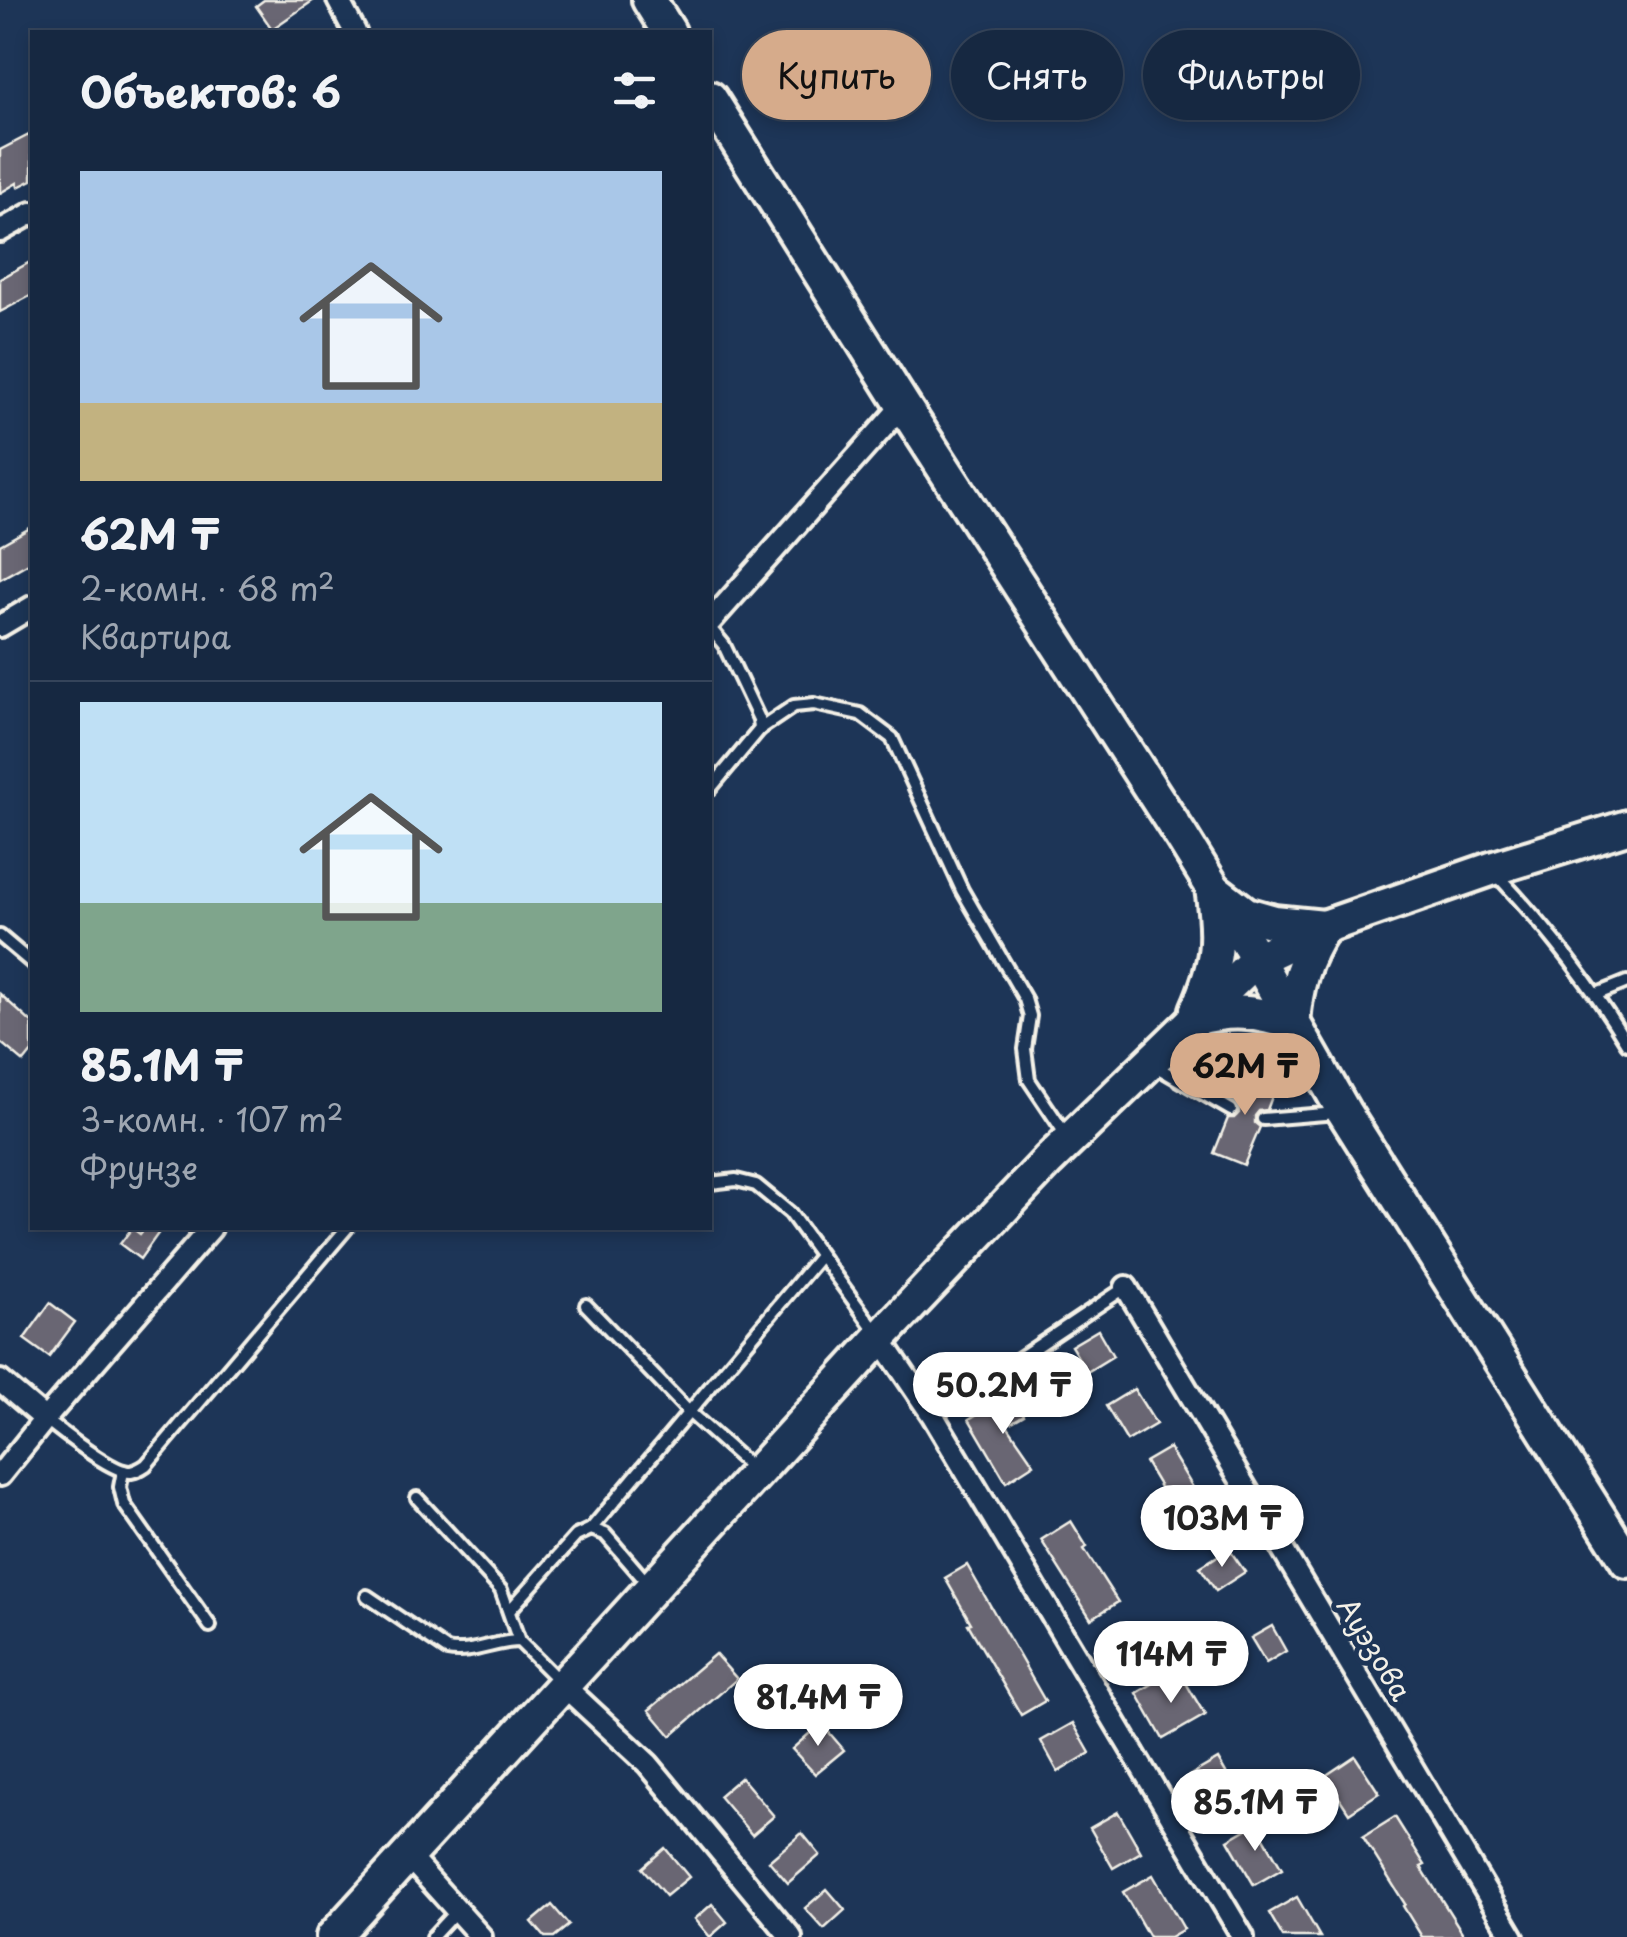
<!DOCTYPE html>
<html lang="ru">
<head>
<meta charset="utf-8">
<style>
  body { margin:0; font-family:"Playpen Sans",sans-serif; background:#23344c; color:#f1f3f6; height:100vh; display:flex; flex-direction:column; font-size:38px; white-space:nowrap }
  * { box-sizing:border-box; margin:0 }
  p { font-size:32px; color:#9ea6b1 }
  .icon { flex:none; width:55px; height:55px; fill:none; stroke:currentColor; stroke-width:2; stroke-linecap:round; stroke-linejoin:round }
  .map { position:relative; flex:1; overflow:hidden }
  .side { position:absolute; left:30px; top:30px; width:682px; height:1200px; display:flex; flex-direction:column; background:#162841; border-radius:0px; box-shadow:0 5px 15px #0003,0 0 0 2px #35445a }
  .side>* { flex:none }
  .guide { position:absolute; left:742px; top:30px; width:732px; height:90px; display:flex; gap:20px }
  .price { position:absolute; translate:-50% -85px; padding:0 22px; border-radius:35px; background:#fff; color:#222; font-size:32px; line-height:65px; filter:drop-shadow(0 2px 5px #0008) }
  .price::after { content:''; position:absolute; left:50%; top:60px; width:30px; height:22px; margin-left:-15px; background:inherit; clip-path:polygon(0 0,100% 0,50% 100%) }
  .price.active { background:#d6ab8b; color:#111 }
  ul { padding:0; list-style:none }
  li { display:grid; align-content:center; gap:20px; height:530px; padding:0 50px }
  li+li { border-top:2px solid #35445a }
  li span { display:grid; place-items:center; height:310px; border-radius:0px; color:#555 }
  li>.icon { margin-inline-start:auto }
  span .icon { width:180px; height:180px; fill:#fffc; stroke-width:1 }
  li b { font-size:42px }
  h2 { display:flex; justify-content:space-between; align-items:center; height:120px; padding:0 50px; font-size:42px }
  .pill { padding:0 35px; border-radius:45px; background:#162841; box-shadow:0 5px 15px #0003,0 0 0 2px #35445a; font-size:35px; line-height:90px }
  .pill.active { background:#d6ab8b; color:#111 }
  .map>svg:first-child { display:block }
  .building { fill:#696673; stroke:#f4f1e8; stroke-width:2.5 }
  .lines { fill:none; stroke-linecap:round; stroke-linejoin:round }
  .service-casing { stroke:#f4f1e8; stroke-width:18 }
  .minor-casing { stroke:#f4f1e8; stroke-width:28 }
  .primary-casing { stroke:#f4f1e8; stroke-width:40 }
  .trunk-casing { stroke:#f4f1e8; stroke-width:40 }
  .service { stroke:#1d3557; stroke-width:10 }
  .minor { stroke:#1d3557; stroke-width:20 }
  .primary { stroke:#1d3557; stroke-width:32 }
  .trunk { stroke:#1d3557; stroke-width:32 }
  .labels { text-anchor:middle; stroke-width:10; stroke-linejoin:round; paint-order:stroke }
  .street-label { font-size:28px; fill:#f4f1e8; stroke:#1d3557 }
</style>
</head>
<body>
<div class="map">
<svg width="1627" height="1937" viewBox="0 0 1627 1937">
  <rect width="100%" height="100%" fill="#1d3557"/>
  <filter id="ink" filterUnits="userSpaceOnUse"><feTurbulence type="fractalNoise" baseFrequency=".01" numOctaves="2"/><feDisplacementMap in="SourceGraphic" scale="20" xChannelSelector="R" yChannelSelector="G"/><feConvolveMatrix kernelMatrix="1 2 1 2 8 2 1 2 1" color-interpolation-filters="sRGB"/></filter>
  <g filter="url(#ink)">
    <!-- building -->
    <g class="building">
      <polygon points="264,0 314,0 272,29 256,6"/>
      <polygon points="29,135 32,143 32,180 18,187 17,183 0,193 0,150"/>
      <polygon points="32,261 32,295 0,312 0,279"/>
      <polygon points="32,527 32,561 0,579 0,545"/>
      <polygon points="0,994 32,1023 32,1052 24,1062 0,1042"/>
      <polygon points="1247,1071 1277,1083 1267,1110 1259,1111 1255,1116 1255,1123 1260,1127 1244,1165 1214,1153 1228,1118 1234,1118 1239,1113 1239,1107 1234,1102"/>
      <polygon points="132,1228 140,1234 145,1228 162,1228 140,1259 120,1244"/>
      <polygon points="50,1303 75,1322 49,1357 24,1339"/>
      <polygon points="1098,1330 1113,1356 1087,1372 1071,1346"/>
      <polygon points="1134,1389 1156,1424 1127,1441 1106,1406"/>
      <polygon points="1012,1394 1024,1415 1007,1425 1034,1464 1006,1482 969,1419"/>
      <polygon points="1169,1448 1203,1504 1179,1519 1145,1462"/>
      <polygon points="1071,1521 1087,1547 1084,1549 1118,1602 1091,1619 1041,1540"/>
      <polygon points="1229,1549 1245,1572 1216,1591 1200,1567"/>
      <polygon points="967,1565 1045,1701 1021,1715 968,1624 971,1623 945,1578"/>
      <polygon points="1272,1626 1286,1651 1266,1663 1251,1638"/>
      <polygon points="715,1654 737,1679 671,1736 649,1710"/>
      <polygon points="1166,1676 1171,1685 1183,1678 1205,1715 1163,1739 1137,1693"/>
      <polygon points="821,1723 844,1750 815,1774 792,1749"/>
      <polygon points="1073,1723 1090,1753 1058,1772 1041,1741"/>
      <polygon points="1355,1756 1379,1793 1349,1813 1325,1776"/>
      <polygon points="1218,1759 1242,1800 1213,1817 1189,1776"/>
      <polygon points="741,1777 774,1816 752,1835 719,1796"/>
      <polygon points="1118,1812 1141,1852 1113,1868 1090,1828"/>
      <polygon points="1395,1817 1425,1865 1421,1867 1465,1937 1422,1937 1403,1906 1405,1904 1363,1837"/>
      <polygon points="1256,1824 1282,1869 1254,1885 1228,1840"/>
      <polygon points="802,1833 820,1855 788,1883 769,1861"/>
      <polygon points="665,1848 689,1877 666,1896 642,1868"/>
      <polygon points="1153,1875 1184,1929 1170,1937 1149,1937 1123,1892"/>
      <polygon points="827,1889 845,1910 824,1929 805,1908"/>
      <polygon points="1297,1897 1320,1937 1283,1937 1269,1913"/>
      <polygon points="712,1904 727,1922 710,1937 695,1919"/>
      <polygon points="552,1905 569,1925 554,1937 545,1937 532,1922"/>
    </g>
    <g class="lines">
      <defs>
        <g id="service">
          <polyline points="710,628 724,645 759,719 760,729 710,789"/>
          <polyline points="760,729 794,706 814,704 860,714 892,738 962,890 1025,999 1030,1016 1025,1049 1029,1080 1068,1138"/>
          <path d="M1497 875C1547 928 1590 982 1627 1044"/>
          <polyline points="0,936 32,963"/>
          <polyline points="1597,994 1627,982"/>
          <polyline points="1155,1066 1231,1110"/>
          <polyline points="1263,1119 1337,1113"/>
          <polyline points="710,1183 736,1180 756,1185 790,1213 877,1333"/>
          <polyline points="586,1305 689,1412 753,1469"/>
          <polyline points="933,1416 1126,1287"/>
          <path d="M45 1419C62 1432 112 1473 131 1472 137 1471 140 1469 146 1465L347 1228"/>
          <polyline points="123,1471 120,1487 124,1504 210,1626"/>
          <polyline points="417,1498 501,1590 519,1641 560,1682"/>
          <polyline points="591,1529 820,1256"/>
          <path d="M367 1596 447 1650C472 1655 494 1641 519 1641"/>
          <polyline points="509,1611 576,1536 591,1529 605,1534 649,1585"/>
          <polyline points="432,1937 457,1910"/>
        </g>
        <g id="minor">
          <polyline points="338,0 355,32"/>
          <polyline points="0,231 32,213"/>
          <polyline points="710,622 903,405"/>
          <polyline points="0,626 32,607"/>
          <polyline points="1126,1287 1513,1937"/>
          <polyline points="880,1338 933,1416 1243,1937"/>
          <polyline points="0,1381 45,1419"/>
          <polyline points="0,1475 45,1419 211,1228"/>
          <polyline points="564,1686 648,1764 791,1937"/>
          <polyline points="408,1856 481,1937"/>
        </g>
        <g id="primary">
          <polyline points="649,0 669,32"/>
          <polyline points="710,98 903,405 1181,836 1257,959 1344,1112 1627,1561"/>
        </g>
        <g id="trunk">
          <path d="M1197 1010C1218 962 1220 940 1212 888"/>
          <path d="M1194 1019C1235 1008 1253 1012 1293 1023 1296 985 1303 960 1324 927L1274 922 1246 914 1212 888"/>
          <polyline points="333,1937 880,1338 1048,1161 1257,959 1324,927 1491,869 1627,827"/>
        </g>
      </defs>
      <!-- service casing -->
      <use href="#service" class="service-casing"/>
      <!-- minor casing -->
      <use href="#minor" class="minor-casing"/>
      <!-- primary casing -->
      <use href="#primary" class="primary-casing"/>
      <!-- trunk casing -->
      <use href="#trunk" class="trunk-casing"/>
      <!-- service -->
      <use href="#service" class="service"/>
      <!-- minor -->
      <use href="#minor" class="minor"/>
      <!-- primary -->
      <use href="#primary" class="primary"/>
      <!-- trunk -->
      <use href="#trunk" class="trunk"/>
    </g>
  </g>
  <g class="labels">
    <!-- street labels -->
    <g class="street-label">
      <text transform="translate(1374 1649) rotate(59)" y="10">Ауэзова</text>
    </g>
  </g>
</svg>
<b class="price active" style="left:1245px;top:1118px">62M ₸</b>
<b class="price" style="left:1003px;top:1437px">50.2M ₸</b>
<b class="price" style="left:1222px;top:1570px">103M ₸</b>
<b class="price" style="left:1171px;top:1706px">114M ₸</b>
<b class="price" style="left:818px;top:1749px">81.4M ₸</b>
<b class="price" style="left:1255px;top:1854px">85.1M ₸</b>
<div class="guide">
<a class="pill active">Купить</a>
<a class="pill">Снять</a>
<a class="pill">Фильтры</a>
</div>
<section class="side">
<h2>Объектов: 6<svg class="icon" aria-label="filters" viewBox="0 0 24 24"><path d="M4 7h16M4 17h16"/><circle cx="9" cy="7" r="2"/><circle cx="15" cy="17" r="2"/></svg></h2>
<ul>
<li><span style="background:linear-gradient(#a9c7e8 75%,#c2b280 0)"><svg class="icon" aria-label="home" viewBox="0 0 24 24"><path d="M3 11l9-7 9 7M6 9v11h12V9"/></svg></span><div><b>62M ₸</b><p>2-комн. · 68 m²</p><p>Квартира</p></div></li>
<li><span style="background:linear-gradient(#bfe0f5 65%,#7fa58c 0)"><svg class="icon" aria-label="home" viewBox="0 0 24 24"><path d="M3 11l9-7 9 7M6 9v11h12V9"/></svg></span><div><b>85.1M ₸</b><p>3-комн. · 107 m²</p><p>Фрунзе</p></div></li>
</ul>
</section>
</div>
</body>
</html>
